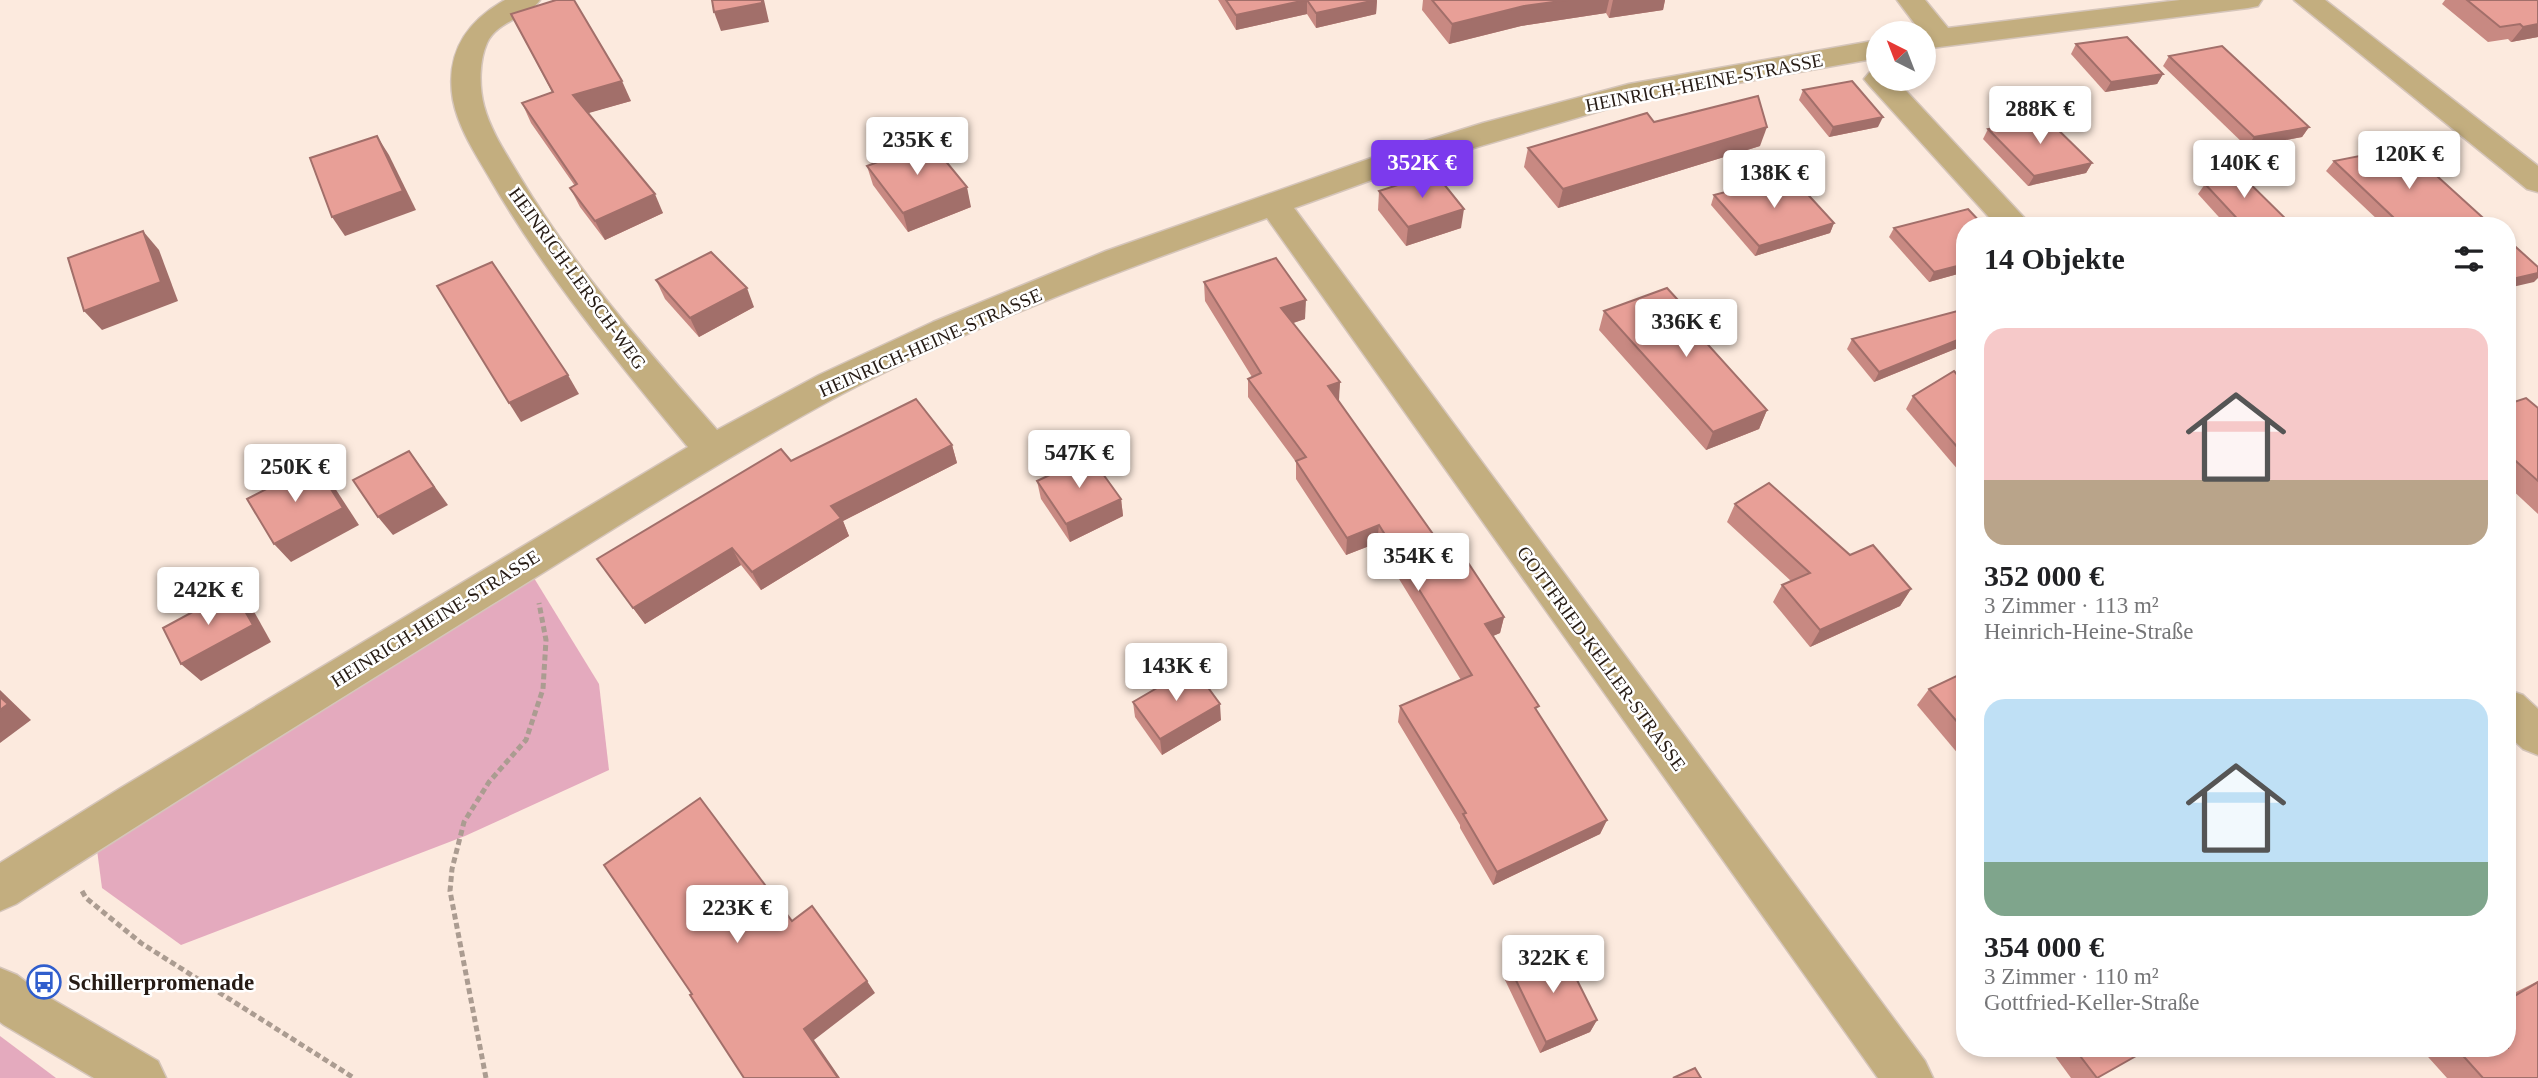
<!DOCTYPE html>
<html lang="de">
<head>
<meta charset="utf-8">
<style>
  body { margin:0; font-family:Georgia,serif; background:#f6f6f6; color:#202124; height:100vh; display:flex; flex-direction:column; font-size:26px; white-space:nowrap }
  * { box-sizing:border-box; margin:0 }
  p { font-size:23px; color:#757577 }
  .icon { flex:none; width:38px; height:38px; fill:none; stroke:currentColor; stroke-width:2; stroke-linecap:round; stroke-linejoin:round }
  .map { position:relative; flex:1; overflow:hidden }
  .drawer { position:absolute; left:1956px; top:217px; width:560px; height:840px; display:flex; flex-direction:column; background:#fff; border-radius:28px; box-shadow:0 4px 10px #0003 }
  .drawer>* { flex:none }
  .needle { width:46px; rotate:318deg }
  .tools { position:absolute; left:1866px; top:21px; display:grid; gap:14px }
  .tools a { display:grid; place-items:center; width:70px; height:70px; border-radius:50%; background:#fff; box-shadow:0 4px 10px #0003; font-size:35px }
  .price { position:absolute; translate:-50% -60px; padding:0 16px; border-radius:7px; background:#fff; color:#222; font-size:23px; line-height:46px; filter:drop-shadow(0 2px 4px #0008) }
  .price::after { content:''; position:absolute; left:50%; top:42px; width:21px; height:16px; margin-left:-10px; background:inherit; clip-path:polygon(0 0,100% 0,50% 100%) }
  .price.on { background:#7c3aed; color:#fff }
  ul { padding:0; list-style:none }
  li { display:grid; align-content:center; gap:14px; height:371px; padding:0 28px }
  li span { display:grid; place-items:center; height:217px; border-radius:21px; color:#555 }
  li>.icon { margin-inline-start:auto }
  span .icon { width:126px; height:126px; fill:#fffc; stroke-width:1 }
  li b { font-size:30px }
  h2 { display:flex; justify-content:space-between; align-items:center; height:84px; padding:0 28px; font-size:30px }
  .map>svg:first-child { display:block }
  .green { fill:#e4aabe }
  .lines { fill:none; stroke-linecap:round; stroke-linejoin:round }
  .minor-casing { stroke:#d5c5ba; stroke-width:3 }
  .path { stroke:#ab9c91; stroke-width:5; stroke-dasharray:6 3.5; stroke-linecap:butt }
  .minor { fill:#c3ae7f; fill-rule:evenodd }
  .wall { fill:#c88982 }
  .shaded-wall { fill:#a26f6a }
  .building { fill:#e89f97; stroke:#a26f6a; stroke-width:2 }
  .labels { text-anchor:middle; stroke-width:5; stroke-linejoin:round; paint-order:stroke }
  .street-label { font-size:19px; fill:#261b14; stroke:#fff }
  .near-poi-label { font-size:23px; font-weight:bold; fill:#261b14; stroke:#fff; text-anchor:start }
</style>
</head>
<body>
<div class="map">
<svg width="2538" height="1078" viewBox="0 0 2538 1078">
  <rect width="100%" height="100%" fill="#fceade"/>
  <!-- green -->
  <g class="green">
    <polygon points="534,578 599,684 609,770 465,836 181,945 102,888 97,850"/>
    <polygon points="0,1036 56,1078 0,1078"/>
  </g>
  <g class="lines">
    <defs>
      <g id="minor">
        <path d="M505 0H540C527 18 497 21 487 43 479 61 479 87 484 106 491 132 507 155 520 177 575 269 647 350 717 430L819 375 933 322 1106 251 1380 155 1483 123 1629 84 1878 40V58L1631 102 1402 169 1294 208 1925 1061 1933 1078H1878L1267 218C1123 269 978 323 842 394 722 459 607 533 491 605 332 704 173 802 16 904L0 911V863L119 789 688 447C616 360 545 274 489 177 475 153 458 127 453 100 445 53 466 22 505 0Z"/>
        <polygon points="1897,0 1925,0 1948,28 2180,0 2262,0 2258,6 2248,8 1923,49 1923,33 1916,33 1921,32"/>
        <polygon points="2294,0 2325,0 2538,166 2538,192 2527,189"/>
        <polygon points="1878,70 1878,79 1895,79 2032,226 1997,226 1869,85 1864,79 1869,73"/>
        <polygon points="2508,690 2523,695 2538,709 2538,755 2523,749 2508,735"/>
        <polygon points="0,968 17,975 38,991 158,1061 166,1078 94,1078 4,1025 0,1022"/>
      </g>
    </defs>
    <!-- minor casing -->
    <use href="#minor" class="minor-casing"/>
    <!-- path -->
    <g class="path">
      <polyline points="82,891 86,898 141,943 354,1078"/>
      <polyline points="486,1078 450,891 452,869 464,822 489,782 526,740 543,689 546,640 539,603"/>
    </g>
    <!-- minor -->
    <use href="#minor" class="minor"/>
  </g>
  <!-- wall -->
  <g class="wall">
    <polygon points="1218,0 1377,0 1376,14 1316,28 1307,14 1236,30"/>
    <polygon points="1423,0 1665,0 1663,10 1609,18 1606,13 1521,26 1449,44 1422,10"/>
    <polygon points="2445,0 2538,0 2538,37 2511,42 2508,39 2488,42 2442,4"/>
    <polygon points="511,14 631,101 587,113 663,213 605,240 580,207 570,188 575,186 531,123 522,103 552,92"/>
    <polygon points="2076,44 2163,74 2157,84 2105,92 2071,54"/>
    <polygon points="2169,56 2309,127 2302,137 2247,147 2163,66"/>
    <polygon points="1803,90 1878,127 1829,137 1799,100"/>
    <polygon points="1654,122 1760,146 1558,208 1524,167 1528,148"/>
    <polygon points="1988,129 2092,163 2086,173 2028,186 1983,139"/>
    <polygon points="2334,161 2492,226 2379,221 2326,171"/>
    <polygon points="867,166 971,207 908,232 873,185"/>
    <polygon points="2205,184 2293,226 2227,226 2198,194"/>
    <polygon points="1379,191 1461,228 1406,246 1378,210"/>
    <polygon points="1714,195 1834,223 1830,233 1755,256 1711,205"/>
    <polygon points="1965,226 1965,272 1929,282 1889,237 1894,228"/>
    <polygon points="656,280 754,307 699,337 665,299"/>
    <polygon points="1204,282 1305,319 1293,323 1340,382 1338,400 1445,551 1504,617 1500,633 1493,636 1537,712 1607,820 1600,834 1493,885 1460,828 1460,825 1398,722 1400,706 1461,680 1377,543 1346,555 1296,479 1296,462 1248,397 1248,379 1252,377 1205,301"/>
    <polygon points="1965,309 1965,345 1874,382 1847,349 1852,339"/>
    <polygon points="1604,311 1709,334 1706,342 1767,410 1759,429 1706,450 1599,330"/>
    <polygon points="1965,384 1965,478 1906,409 1913,396"/>
    <polygon points="2508,404 2538,408 2538,514 2508,486"/>
    <polygon points="952,445 957,463 843,521 849,536 761,590 741,565 645,624 597,559 791,461"/>
    <polygon points="1037,481 1121,499 1123,516 1070,542 1041,499"/>
    <polygon points="1735,504 1850,555 1911,589 1900,606 1810,647 1773,602 1782,585 1791,581 1727,522"/>
    <polygon points="1965,672 1965,762 1917,705 1929,689"/>
    <polygon points="1133,702 1221,720 1162,755 1135,717"/>
    <polygon points="1510,968 1597,1020 1590,1032 1540,1053 1505,980"/>
    <polygon points="2538,981 2538,1078 2447,1078 2420,1048 2508,1048 2508,996"/>
    <polygon points="2049,1048 2130,1048 2098,1078 2071,1078"/>
  </g>
  <!-- shaded-wall -->
  <g class="shaded-wall">
    <polygon points="762,0 764,0 769,22 721,31 714,12"/>
    <polygon points="1307,0 1307,14 1236,30 1236,15"/>
    <polygon points="1377,0 1376,14 1316,28 1316,13"/>
    <polygon points="1568,0 1609,0 1606,13 1521,26 1449,44 1452,24 1524,6"/>
    <polygon points="1613,0 1665,0 1663,10 1609,18"/>
    <polygon points="2538,24 2538,37 2511,42 2523,27"/>
    <polygon points="2163,74 2157,84 2105,92 2111,82"/>
    <polygon points="622,81 631,101 582,115 573,95"/>
    <polygon points="1883,117 1878,127 1829,137 1833,127"/>
    <polygon points="1767,127 1760,146 1558,208 1563,189"/>
    <polygon points="2309,127 2302,137 2247,147 2254,137"/>
    <polygon points="377,136 389,155 416,210 345,236 332,217"/>
    <polygon points="2092,163 2086,173 2028,186 2034,176"/>
    <polygon points="967,187 971,207 908,232 903,213"/>
    <polygon points="655,194 663,213 605,240 595,221"/>
    <polygon points="1464,209 1461,228 1406,246 1408,227"/>
    <polygon points="1834,223 1830,233 1755,256 1759,246"/>
    <polygon points="143,231 159,250 178,301 102,330 84,311"/>
    <polygon points="1965,264 1965,272 1929,282 1934,272"/>
    <polygon points="2538,273 2538,278 2534,282 2508,288 2508,280"/>
    <polygon points="747,288 754,307 699,337 690,318"/>
    <polygon points="1306,300 1305,319 1281,327 1281,308"/>
    <polygon points="1709,334 1702,353 1701,337"/>
    <polygon points="1965,337 1965,345 1874,382 1879,372"/>
    <polygon points="568,375 579,394 521,422 509,403"/>
    <polygon points="1340,382 1339,400 1327,405 1328,386"/>
    <polygon points="1767,410 1759,429 1706,450 1713,432"/>
    <polygon points="952,445 957,463 843,521 849,536 761,590 752,572 831,506"/>
    <polygon points="409,451 448,505 393,535 378,517"/>
    <polygon points="315,464 331,482 359,525 291,562 274,544"/>
    <polygon points="1121,499 1123,516 1070,542 1066,524"/>
    <polygon points="1379,525 1377,543 1346,555 1347,538"/>
    <polygon points="732,548 741,565 645,624 633,608"/>
    <polygon points="1911,589 1900,606 1810,647 1820,630"/>
    <polygon points="233,590 251,606 271,642 201,681 181,664"/>
    <polygon points="1504,617 1500,633 1481,641 1485,624"/>
    <polygon points="0,690 31,720 0,743"/>
    <polygon points="1220,704 1221,720 1162,755 1160,739"/>
    <polygon points="1607,820 1600,834 1493,885 1497,872"/>
    <polygon points="867,981 875,993 814,1040 840,1078 838,1078 804,1029"/>
    <polygon points="1597,1020 1590,1032 1540,1053 1546,1042"/>
  </g>
  <!-- building -->
  <g class="building">
    <polygon points="556,0 574,0 622,81 573,95 655,194 595,221 570,188 577,184 522,103 553,92 511,14"/>
    <polygon points="712,0 762,0 762,3 714,12"/>
    <polygon points="1226,0 1306,0 1236,15"/>
    <polygon points="1307,0 1376,0 1316,13"/>
    <polygon points="1432,0 1568,0 1524,6 1452,24"/>
    <polygon points="2467,0 2538,0 2538,24 2523,27 2520,24 2500,27"/>
    <polygon points="2127,37 2163,74 2111,82 2076,44"/>
    <polygon points="2222,46 2309,127 2254,137 2169,56"/>
    <polygon points="1852,81 1883,117 1833,127 1803,90"/>
    <polygon points="1758,96 1767,127 1563,189 1528,148 1647,113 1654,122"/>
    <polygon points="2045,117 2092,163 2034,176 1988,129"/>
    <polygon points="377,136 403,191 332,217 310,158"/>
    <polygon points="930,142 967,187 903,213 867,166"/>
    <polygon points="2405,147 2492,226 2355,226 2394,218 2334,161"/>
    <polygon points="2228,162 2293,226 2244,226 2205,184"/>
    <polygon points="1435,173 1464,209 1408,227 1379,191"/>
    <polygon points="1790,175 1834,223 1759,246 1714,195"/>
    <polygon points="1968,209 1984,226 1965,226 1965,264 1934,272 1894,228"/>
    <polygon points="143,231 161,282 84,311 68,258"/>
    <polygon points="2508,240 2538,267 2538,273 2508,280"/>
    <polygon points="711,252 747,288 690,318 656,280"/>
    <polygon points="1276,258 1306,300 1281,308 1340,382 1328,386 1445,551 1457,546 1504,617 1485,624 1539,706 1535,708 1607,820 1497,872 1463,814 1466,813 1400,706 1472,675 1379,525 1347,538 1296,461 1306,457 1248,379 1261,373 1204,282"/>
    <polygon points="492,262 568,375 509,403 437,286"/>
    <polygon points="1667,288 1709,334 1701,337 1767,410 1713,432 1604,311"/>
    <polygon points="1965,309 1965,337 1879,372 1852,339"/>
    <polygon points="1954,371 1965,384 1965,456 1913,396"/>
    <polygon points="2526,398 2538,408 2538,481 2508,454 2508,404"/>
    <polygon points="916,399 952,445 831,506 841,518 752,572 732,548 633,608 597,559 781,449 791,461"/>
    <polygon points="409,451 434,487 378,517 353,480"/>
    <polygon points="1090,456 1121,499 1066,524 1037,481"/>
    <polygon points="315,464 343,508 274,544 247,499"/>
    <polygon points="1769,483 1850,555 1873,545 1911,589 1820,630 1782,585 1810,573 1735,504"/>
    <polygon points="233,590 253,625 181,664 163,628"/>
    <polygon points="1193,667 1220,704 1160,739 1133,702"/>
    <polygon points="1965,672 1965,731 1929,689"/>
    <polygon points="0,697 8,704 0,710"/>
    <polygon points="700,798 792,921 812,906 867,981 804,1029 838,1078 744,1078 690,995 692,994 604,865"/>
    <polygon points="1561,948 1597,1020 1546,1042 1510,968"/>
    <polygon points="2538,982 2538,1078 2483,1078 2456,1048 2508,1048 2508,1000"/>
    <polygon points="2074,1048 2130,1048 2136,1056 2097,1078"/>
    <polygon points="1695,1068 1701,1078 1673,1078"/>
  </g>
  <!-- icons -->
  <defs>
    <symbol id="bus-ring" viewBox="-11 -11 22 22"><circle r="9.5" fill="#fff" stroke="#305ecd" stroke-width="1.5"/><path d="M-5-6H5V4H4V6H2V4H-2V6H-4V4H-5ZM-3.5-4V0h7V-4ZM-3.5 1.2v1.5H-2V1.2ZM2 1.2v1.5H3.5V1.2Z" fill="#305ecd"/></symbol>
  </defs>
  <g fill-rule="evenodd">
    <use href="#bus-ring" x="25" y="963" width="38" height="38"/>
  </g>
  <g class="labels">
    <!-- street labels -->
    <g class="street-label">
      <text transform="translate(1704 82) rotate(-11)" y="7">HEINRICH-HEINE-STRASSE</text>
      <text transform="translate(578 278) rotate(54)" y="7">HEINRICH-LERSCH-WEG</text>
      <text transform="translate(930 342) rotate(-24)" y="7">HEINRICH-HEINE-STRASSE</text>
      <text transform="translate(435 618) rotate(-32)" y="7">HEINRICH-HEINE-STRASSE</text>
      <text transform="translate(1602 658) rotate(54)" y="7">GOTTFRIED-KELLER-STRASSE</text>
    </g>
    <!-- near-poi labels -->
    <g class="near-poi-label">
      <text x="68" y="990">Schillerpromenade</text>
    </g>
  </g>
</svg>
<div class="tools">
<a><svg class="needle" viewBox="-14 -14 28 28"><path d="M0-13l5 13h-10z" fill="#e53935"/><path d="M0 13l5-13h-10z" fill="#757577"/></svg></a>
</div>
<b class="price" style="left:2040px;top:146px">288K €</b>
<b class="price" style="left:917px;top:177px">235K €</b>
<b class="price" style="left:2409px;top:191px">120K €</b>
<b class="price on" style="left:1422px;top:200px">352K €</b>
<b class="price" style="left:2244px;top:200px">140K €</b>
<b class="price" style="left:1774px;top:210px">138K €</b>
<b class="price" style="left:1686px;top:359px">336K €</b>
<b class="price" style="left:1079px;top:490px">547K €</b>
<b class="price" style="left:295px;top:504px">250K €</b>
<b class="price" style="left:1418px;top:593px">354K €</b>
<b class="price" style="left:208px;top:627px">242K €</b>
<b class="price" style="left:1176px;top:703px">143K €</b>
<b class="price" style="left:737px;top:945px">223K €</b>
<b class="price" style="left:1553px;top:995px">322K €</b>
<section class="drawer">
<h2>14 Objekte<svg class="icon" aria-label="filters" viewBox="0 0 24 24"><path d="M4 7h16M4 17h16"/><circle cx="9" cy="7" r="2"/><circle cx="15" cy="17" r="2"/></svg></h2>
<ul>
<li><span style="background:linear-gradient(#f6c9c9 70%,#b9a48a 0)"><svg class="icon" aria-label="home" viewBox="0 0 24 24"><path d="M3 11l9-7 9 7M6 9v11h12V9"/></svg></span><div><b>352 000 €</b><p>3 Zimmer · 113 m²</p><p>Heinrich-Heine-Straße</p></div></li>
<li><span style="background:linear-gradient(#bfe0f5 75%,#7fa58c 0)"><svg class="icon" aria-label="home" viewBox="0 0 24 24"><path d="M3 11l9-7 9 7M6 9v11h12V9"/></svg></span><div><b>354 000 €</b><p>3 Zimmer · 110 m²</p><p>Gottfried-Keller-Straße</p></div></li>
</ul>
</section>
</div>
</body>
</html>
